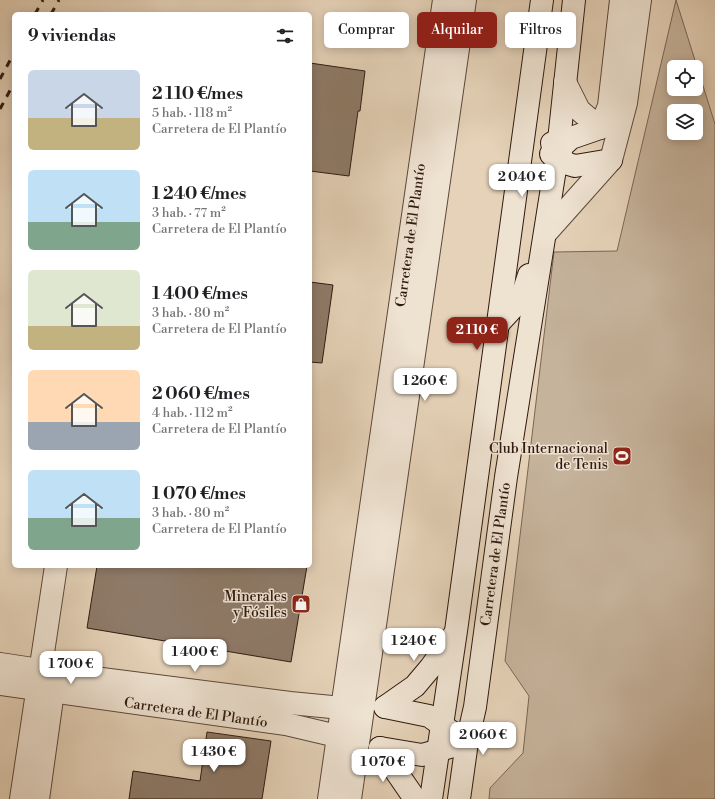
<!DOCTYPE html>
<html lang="es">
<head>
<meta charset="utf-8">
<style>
  body { margin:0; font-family:"Libre Bodoni",serif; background:#f2f2f2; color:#202124; height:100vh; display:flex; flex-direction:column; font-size:15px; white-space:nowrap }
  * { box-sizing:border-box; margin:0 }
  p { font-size:13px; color:#757577 }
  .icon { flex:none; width:22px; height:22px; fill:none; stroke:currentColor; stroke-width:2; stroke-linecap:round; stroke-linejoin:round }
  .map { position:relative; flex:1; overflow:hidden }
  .sheet { position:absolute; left:12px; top:12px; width:300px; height:556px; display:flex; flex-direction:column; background:#fff; border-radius:6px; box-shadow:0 2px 10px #0003 }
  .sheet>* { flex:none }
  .guide { position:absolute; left:324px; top:12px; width:331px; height:36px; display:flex; gap:8px }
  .tools { position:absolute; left:667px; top:60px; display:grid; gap:8px }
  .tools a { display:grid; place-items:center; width:36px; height:36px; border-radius:6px; background:#fff; box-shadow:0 2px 10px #0003; font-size:20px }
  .price { position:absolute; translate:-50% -34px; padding:0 9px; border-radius:8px; background:#fff; color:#222; font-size:13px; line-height:26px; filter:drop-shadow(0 1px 2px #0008) }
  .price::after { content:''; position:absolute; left:50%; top:24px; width:12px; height:9px; margin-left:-6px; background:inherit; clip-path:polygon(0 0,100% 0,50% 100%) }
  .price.selected { background:#8f2418; color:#fff }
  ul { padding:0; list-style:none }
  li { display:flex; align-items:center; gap:12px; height:100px; padding:0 16px }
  li span { display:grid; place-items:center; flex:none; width:112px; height:80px; border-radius:6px; color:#555 }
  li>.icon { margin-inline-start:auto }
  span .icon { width:48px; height:48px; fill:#fffc; stroke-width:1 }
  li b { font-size:17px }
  h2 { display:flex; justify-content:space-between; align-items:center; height:48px; padding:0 16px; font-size:17px }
  .pill { padding:0 14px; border-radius:6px; background:#fff; box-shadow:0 2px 10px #0003; font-size:14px; line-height:36px }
  .pill.selected { background:#8f2418; color:#fff }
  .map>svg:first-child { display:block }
  .green { fill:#c6b39c; stroke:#7a6656; fill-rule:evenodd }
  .building { fill:#8e7a68; stroke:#2f1a11 }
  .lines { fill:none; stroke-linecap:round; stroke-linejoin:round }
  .street-casing { stroke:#5c483b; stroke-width:24 }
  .secondary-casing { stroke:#2f1a11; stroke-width:24 }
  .street { stroke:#eee2d1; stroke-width:22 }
  .secondary { stroke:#eee2d1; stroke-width:22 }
  .rail { stroke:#2f1a11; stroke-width:3; stroke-dasharray:7 7; stroke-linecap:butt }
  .labels { text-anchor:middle; stroke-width:3; stroke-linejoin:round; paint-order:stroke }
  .street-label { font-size:14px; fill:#2f1a11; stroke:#eee2d1 }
  .poi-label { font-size:14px; fill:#2f1a11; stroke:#eee2d1; text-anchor:end }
</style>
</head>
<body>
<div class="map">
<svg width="715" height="799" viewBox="0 0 715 799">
  <rect width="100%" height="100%" fill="#e5d2b8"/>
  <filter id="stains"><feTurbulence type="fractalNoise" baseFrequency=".005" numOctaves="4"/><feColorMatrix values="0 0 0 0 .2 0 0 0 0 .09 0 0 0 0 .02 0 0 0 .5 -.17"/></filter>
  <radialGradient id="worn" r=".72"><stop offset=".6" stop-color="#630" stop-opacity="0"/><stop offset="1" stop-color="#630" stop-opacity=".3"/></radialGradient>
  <!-- green -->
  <path class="green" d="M676 0 715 124V799H489L490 788 523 753 529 696 505 661 554 252 617 251ZM674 67H696V89H674ZM674 111H696V133H674Z"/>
  <!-- building -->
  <g class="building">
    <polygon points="310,63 365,71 360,111 358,111 349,176 310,171"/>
    <polygon points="310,282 333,285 322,363 310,362"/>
    <polygon points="97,566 307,566 291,662 87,628"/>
    <polygon points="207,732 271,741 262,799 129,799 133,771 200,781"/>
  </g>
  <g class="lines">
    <defs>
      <g id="street">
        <polyline points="565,82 579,110 600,128 609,106 621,0"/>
        <polyline points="545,234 611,160 626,103 640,0"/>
        <polyline points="0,664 86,677 290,703 342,708 356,706"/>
        <polyline points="0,684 286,724 337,736 352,742"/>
        <polyline points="21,799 56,566"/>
        <polyline points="38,799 55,677"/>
        <polyline points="329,799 444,0"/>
        <polyline points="350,799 465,0"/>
      </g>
      <g id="secondary">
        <polyline points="552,143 558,150 565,163 575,166 611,160"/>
        <polyline points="551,154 558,150 571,138 600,128"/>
        <polyline points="497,325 521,299 529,275"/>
        <polyline points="385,707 415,686 431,667 454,635"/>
        <polyline points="385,707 429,716 453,733"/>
        <polyline points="380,748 422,755 450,747"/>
        <polyline points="380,748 415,799"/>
        <polyline points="431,799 456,631 542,0"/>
        <polyline points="459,799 467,742 475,707 506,477 558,150 574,0"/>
      </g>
    </defs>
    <!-- street casing -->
    <use href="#street" class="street-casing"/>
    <!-- secondary casing -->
    <use href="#secondary" class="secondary-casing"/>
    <!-- street -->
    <use href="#street" class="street"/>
    <!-- secondary -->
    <use href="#secondary" class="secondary"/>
    <!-- rail -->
    <g class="rail">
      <polyline points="35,14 43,0"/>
      <polyline points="51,14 59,0"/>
      <polyline points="0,79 14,53"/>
      <polyline points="0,109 14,83"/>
    </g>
  </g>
  <!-- icons -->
  <defs>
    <symbol id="stadium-square" viewBox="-11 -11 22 22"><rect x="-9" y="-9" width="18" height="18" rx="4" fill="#8f2418" stroke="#eee2d1"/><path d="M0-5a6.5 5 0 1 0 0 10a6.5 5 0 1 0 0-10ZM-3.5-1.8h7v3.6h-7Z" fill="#fff"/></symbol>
    <symbol id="shop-square" viewBox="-11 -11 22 22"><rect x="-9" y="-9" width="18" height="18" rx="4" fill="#8f2418" stroke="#eee2d1"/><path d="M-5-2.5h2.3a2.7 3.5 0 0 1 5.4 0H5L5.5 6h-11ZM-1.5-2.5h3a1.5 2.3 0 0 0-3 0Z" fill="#fff"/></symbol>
  </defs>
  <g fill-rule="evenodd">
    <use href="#stadium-square" x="611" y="445" width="22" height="22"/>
    <use href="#shop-square" x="290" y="593" width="22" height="22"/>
  </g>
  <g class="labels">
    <!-- street labels -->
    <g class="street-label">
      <text transform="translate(410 235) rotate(-82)" y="5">Carretera de El Plantío</text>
      <text transform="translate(495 554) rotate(-82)" y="5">Carretera de El Plantío</text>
      <text transform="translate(196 712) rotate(8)" y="5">Carretera de El Plantío</text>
    </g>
    <!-- poi labels -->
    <g class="poi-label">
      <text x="608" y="453">Club Internacional<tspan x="608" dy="16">de Tenis</tspan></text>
      <text x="287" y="601">Minerales<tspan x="287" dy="16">y Fósiles</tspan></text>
    </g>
  </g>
  <rect width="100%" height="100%" filter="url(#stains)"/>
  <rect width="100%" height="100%" fill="url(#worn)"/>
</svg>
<div class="tools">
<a><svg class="icon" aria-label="locate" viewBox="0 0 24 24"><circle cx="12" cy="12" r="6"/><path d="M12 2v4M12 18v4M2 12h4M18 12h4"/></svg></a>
<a><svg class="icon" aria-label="layers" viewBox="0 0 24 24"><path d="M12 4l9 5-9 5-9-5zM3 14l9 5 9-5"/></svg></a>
</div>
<b class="price" style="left:522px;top:198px">2 040 €</b>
<b class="price selected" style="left:477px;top:351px">2 110 €</b>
<b class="price" style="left:425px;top:402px">1 260 €</b>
<b class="price" style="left:414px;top:662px">1 240 €</b>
<b class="price" style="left:195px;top:673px">1 400 €</b>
<b class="price" style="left:71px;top:685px">1 700 €</b>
<b class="price" style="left:483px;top:756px">2 060 €</b>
<b class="price" style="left:214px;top:773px">1 430 €</b>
<b class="price" style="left:383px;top:783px">1 070 €</b>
<div class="guide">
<a class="pill">Comprar</a>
<a class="pill selected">Alquilar</a>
<a class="pill">Filtros</a>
</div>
<section class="sheet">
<h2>9 viviendas<svg class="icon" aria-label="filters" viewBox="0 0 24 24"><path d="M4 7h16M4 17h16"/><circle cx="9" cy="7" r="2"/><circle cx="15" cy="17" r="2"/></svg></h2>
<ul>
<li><span style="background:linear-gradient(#c9d6e8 60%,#c2b280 0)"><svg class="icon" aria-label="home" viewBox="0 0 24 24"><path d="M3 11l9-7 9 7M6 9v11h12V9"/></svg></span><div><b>2 110 €/mes</b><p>5 hab. · 118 m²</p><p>Carretera de El Plantío</p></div></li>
<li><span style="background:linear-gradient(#bfe0f5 65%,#7fa58c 0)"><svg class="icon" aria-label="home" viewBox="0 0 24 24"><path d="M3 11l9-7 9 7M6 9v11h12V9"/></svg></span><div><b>1 240 €/mes</b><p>3 hab. · 77 m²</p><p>Carretera de El Plantío</p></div></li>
<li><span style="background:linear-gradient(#dfe7d0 70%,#c2b280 0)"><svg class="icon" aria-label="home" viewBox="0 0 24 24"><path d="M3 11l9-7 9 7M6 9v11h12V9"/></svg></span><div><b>1 400 €/mes</b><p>3 hab. · 80 m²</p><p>Carretera de El Plantío</p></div></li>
<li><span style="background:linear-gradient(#ffd9b3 65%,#9aa5b1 0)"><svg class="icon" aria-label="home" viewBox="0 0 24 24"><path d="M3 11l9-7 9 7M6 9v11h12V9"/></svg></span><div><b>2 060 €/mes</b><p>4 hab. · 112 m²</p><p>Carretera de El Plantío</p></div></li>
<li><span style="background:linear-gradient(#bfe0f5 60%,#7fa58c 0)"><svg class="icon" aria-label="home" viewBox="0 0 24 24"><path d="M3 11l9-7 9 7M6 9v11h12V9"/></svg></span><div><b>1 070 €/mes</b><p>3 hab. · 80 m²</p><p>Carretera de El Plantío</p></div></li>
</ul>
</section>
</div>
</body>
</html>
